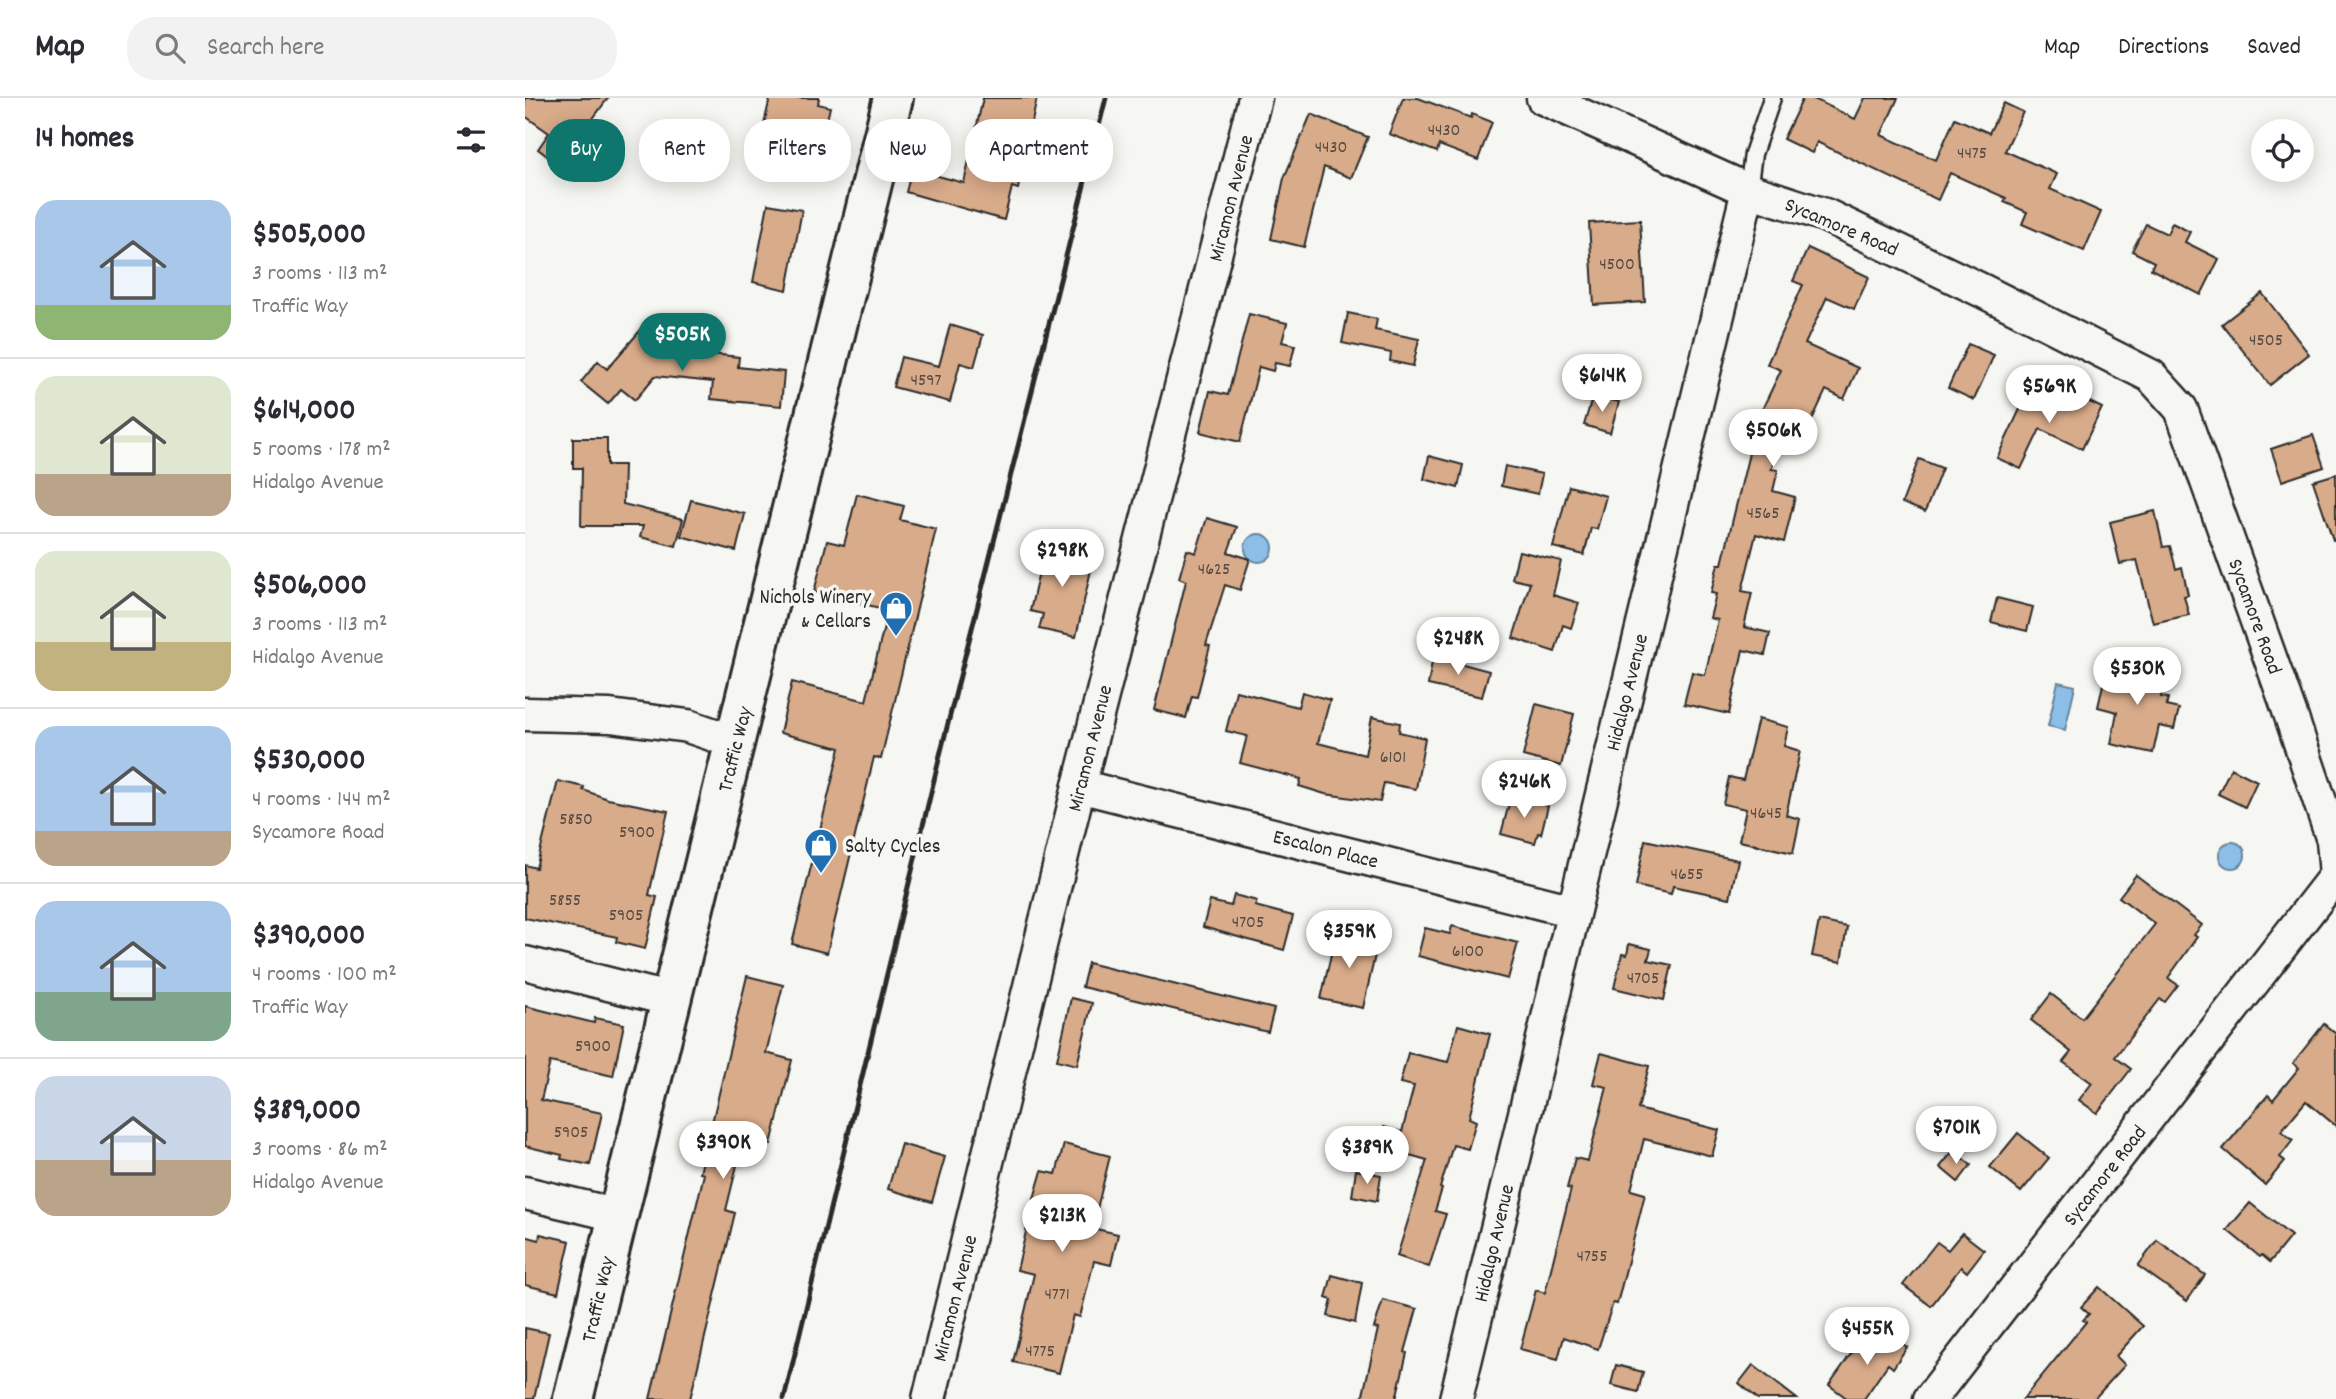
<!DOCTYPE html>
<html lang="en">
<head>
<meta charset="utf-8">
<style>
  body { margin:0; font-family:Dekko,sans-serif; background:#f2f2f3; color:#2b2b33; height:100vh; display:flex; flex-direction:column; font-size:26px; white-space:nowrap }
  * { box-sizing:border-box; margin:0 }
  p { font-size:23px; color:#7c7c81 }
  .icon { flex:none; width:38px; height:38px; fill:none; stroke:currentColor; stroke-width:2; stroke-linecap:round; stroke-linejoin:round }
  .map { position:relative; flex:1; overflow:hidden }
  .drawer { display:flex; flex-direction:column; background:#fff; width:525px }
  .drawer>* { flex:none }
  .banner { position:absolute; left:21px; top:21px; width:665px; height:63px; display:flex; gap:14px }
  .tools { position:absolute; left:1726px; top:21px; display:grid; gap:14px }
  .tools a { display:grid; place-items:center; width:63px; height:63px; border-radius:50%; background:#fff; box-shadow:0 4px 18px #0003; font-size:35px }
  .price { position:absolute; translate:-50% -60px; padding:0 16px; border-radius:24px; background:#fff; color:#222; font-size:23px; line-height:46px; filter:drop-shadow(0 2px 4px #0008) }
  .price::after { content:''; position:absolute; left:50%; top:42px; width:21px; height:16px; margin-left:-10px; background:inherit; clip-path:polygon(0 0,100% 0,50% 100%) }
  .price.selected { background:#0f766e; color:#fff }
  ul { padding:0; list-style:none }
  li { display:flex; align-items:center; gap:21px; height:175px; padding:0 35px }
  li+li { border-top:2px solid #e1e1e2 }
  li span { display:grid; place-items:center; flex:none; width:196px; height:140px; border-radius:21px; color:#555 }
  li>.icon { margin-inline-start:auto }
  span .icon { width:84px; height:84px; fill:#fffc; stroke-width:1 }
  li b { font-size:30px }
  h2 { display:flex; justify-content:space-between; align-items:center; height:84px; padding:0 35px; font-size:30px }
  .tag { padding:0 24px; border-radius:28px; background:#fff; box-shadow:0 4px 18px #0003; font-size:24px; line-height:63px }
  .tag.selected { background:#0f766e; color:#fff }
  header { display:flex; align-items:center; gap:42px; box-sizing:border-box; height:98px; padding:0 35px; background:#fff; border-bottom:2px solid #e1e1e2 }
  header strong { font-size:33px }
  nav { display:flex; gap:38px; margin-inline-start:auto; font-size:24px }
  .search { width:490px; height:63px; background:#f2f2f3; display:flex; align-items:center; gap:18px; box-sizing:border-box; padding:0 24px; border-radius:28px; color:#7c7c81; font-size:26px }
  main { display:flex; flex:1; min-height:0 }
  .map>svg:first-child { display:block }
  .water { fill:#8cbfe8; stroke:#65849c; stroke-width:2 }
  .building { fill:#d8ab8a; stroke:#2b2b2b; stroke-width:2 }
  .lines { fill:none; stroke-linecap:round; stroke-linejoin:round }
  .lane-casing { stroke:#2b2b2b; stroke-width:21 }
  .street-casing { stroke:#2b2b2b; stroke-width:37 }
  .secondary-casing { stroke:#2b2b2b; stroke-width:44 }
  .lane { stroke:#f6f6f2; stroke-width:16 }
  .street { stroke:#f6f6f2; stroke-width:32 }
  .secondary { stroke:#f6f6f2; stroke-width:38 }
  .rail { stroke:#2b2b2b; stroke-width:5 }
  .labels { text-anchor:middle; stroke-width:7; stroke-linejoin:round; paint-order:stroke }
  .number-label { font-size:18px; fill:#564b43 }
  .street-label { font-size:21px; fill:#2b2b2b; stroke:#f6f6f2 }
  .poi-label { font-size:21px; fill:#2b2b2b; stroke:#f6f6f2; text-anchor:end }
</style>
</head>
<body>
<header>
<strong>Map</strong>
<div class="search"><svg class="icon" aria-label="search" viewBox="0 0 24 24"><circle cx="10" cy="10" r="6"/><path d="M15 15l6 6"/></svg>Search here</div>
<nav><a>Map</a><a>Directions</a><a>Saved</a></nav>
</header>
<main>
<section class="drawer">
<h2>14 homes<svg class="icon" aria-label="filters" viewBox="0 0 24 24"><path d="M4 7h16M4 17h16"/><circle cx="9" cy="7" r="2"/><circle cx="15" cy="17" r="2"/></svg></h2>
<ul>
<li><span style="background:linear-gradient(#a9c7e8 75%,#8fb573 0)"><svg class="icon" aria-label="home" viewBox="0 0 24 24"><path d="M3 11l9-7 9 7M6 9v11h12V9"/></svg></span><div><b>$505,000</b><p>3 rooms · 113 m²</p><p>Traffic Way</p></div></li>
<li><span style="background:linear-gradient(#dfe7d0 70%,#b9a48a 0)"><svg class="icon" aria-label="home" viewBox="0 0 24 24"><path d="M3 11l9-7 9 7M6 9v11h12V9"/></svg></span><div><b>$614,000</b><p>5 rooms · 178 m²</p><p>Hidalgo Avenue</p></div></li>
<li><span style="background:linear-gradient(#dfe7d0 65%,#c2b280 0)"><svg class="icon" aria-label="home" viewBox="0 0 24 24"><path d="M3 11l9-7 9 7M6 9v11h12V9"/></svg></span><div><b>$506,000</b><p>3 rooms · 113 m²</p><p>Hidalgo Avenue</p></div></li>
<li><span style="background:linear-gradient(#a9c7e8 75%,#b9a48a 0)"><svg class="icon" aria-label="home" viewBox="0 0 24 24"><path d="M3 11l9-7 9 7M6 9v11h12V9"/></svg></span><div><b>$530,000</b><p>4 rooms · 144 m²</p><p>Sycamore Road</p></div></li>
<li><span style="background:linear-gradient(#a9c7e8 65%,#7fa58c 0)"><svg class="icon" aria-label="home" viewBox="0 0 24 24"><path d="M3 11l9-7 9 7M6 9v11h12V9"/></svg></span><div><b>$390,000</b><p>4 rooms · 100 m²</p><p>Traffic Way</p></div></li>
<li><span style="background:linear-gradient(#c9d6e8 60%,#b9a48a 0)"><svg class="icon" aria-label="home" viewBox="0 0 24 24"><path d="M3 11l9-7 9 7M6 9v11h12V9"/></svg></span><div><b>$389,000</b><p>3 rooms · 86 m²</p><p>Hidalgo Avenue</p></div></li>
</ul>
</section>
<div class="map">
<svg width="1811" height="1301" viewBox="0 0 1811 1301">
  <rect width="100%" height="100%" fill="#f6f6f2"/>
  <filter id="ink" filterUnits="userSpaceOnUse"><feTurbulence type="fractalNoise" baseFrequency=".0143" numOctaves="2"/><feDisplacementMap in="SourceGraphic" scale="14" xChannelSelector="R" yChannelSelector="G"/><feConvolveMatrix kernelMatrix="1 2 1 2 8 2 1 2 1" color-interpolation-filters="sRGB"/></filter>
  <g filter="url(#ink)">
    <!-- water -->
    <g class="water">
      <circle cx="734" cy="450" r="14"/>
      <polygon points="1533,584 1550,588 1540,632 1523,628"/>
      <circle cx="1707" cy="757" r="13"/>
    </g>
    <!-- building -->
    <g class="building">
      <polygon points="0,0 83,0 34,67 13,51 24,35 0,18"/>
      <polygon points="245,0 294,0 293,6 305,9 295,53 236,39"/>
      <polygon points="458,0 512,0 493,91 487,89 479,122 381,94 387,71 439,85"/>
      <polygon points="878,0 893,0 946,20 947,16 967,24 953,62 914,47 912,54 864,36"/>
      <polygon points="1278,0 1287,0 1330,21 1340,0 1373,0 1356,37 1411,62 1430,20 1464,35 1479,5 1498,14 1480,53 1532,76 1525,91 1576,114 1559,153 1497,126 1502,114 1479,104 1481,100 1425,75 1413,102 1292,44 1287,55 1258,41"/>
      <polygon points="786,16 843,39 826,80 799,69 779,149 746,141 759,80"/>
      <polygon points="243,106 277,112 262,192 228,184"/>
      <polygon points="1115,122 1120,204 1069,207 1064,125"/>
      <polygon points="1647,125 1665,134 1660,144 1694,161 1676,197 1626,171 1629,164 1607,153 1621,126 1642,136"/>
      <polygon points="1283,150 1344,179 1329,211 1302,199 1280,246 1333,270 1319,301 1301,292 1280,337 1265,331 1246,371 1253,372 1248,393 1270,399 1259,444 1231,436 1217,493 1227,495 1219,529 1245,535 1240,557 1218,552 1204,616 1159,606 1167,574 1180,577 1193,522 1185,520 1191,496 1186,495 1193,466 1197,466 1226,347 1221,345 1256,272 1242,266 1278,187 1268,183"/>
      <polygon points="1737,195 1784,256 1745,287 1697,226"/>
      <polygon points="823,215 852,221 850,232 894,241 888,268 865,263 866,255 817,245"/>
      <polygon points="724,216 762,225 757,244 770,247 765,268 750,265 748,273 734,269 715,344 675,334 685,293 703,297"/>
      <polygon points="120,227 150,252 214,259 213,269 259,274 256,308 186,301 188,284 130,278 110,302 96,291 83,306 56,284 73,263 82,271"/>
      <polygon points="425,227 458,237 449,269 435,265 425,304 368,289 376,259 414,268"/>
      <polygon points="1443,246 1469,257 1449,302 1423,290"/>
      <polygon points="1538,291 1577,310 1557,351 1515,331 1496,371 1472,360 1503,294 1531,307"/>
      <polygon points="1068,297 1094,304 1085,335 1059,327"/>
      <polygon points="1788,337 1799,369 1757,383 1746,351"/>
      <polygon points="48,340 82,340 82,367 99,367 98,406 158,421 151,448 115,439 118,428 56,428 57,370 48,370"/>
      <polygon points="904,358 938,367 933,390 899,381"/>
      <polygon points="1394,361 1417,370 1400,414 1377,405"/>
      <polygon points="980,368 1017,376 1013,396 976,388"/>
      <polygon points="1811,376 1811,441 1808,442 1788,383"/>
      <polygon points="1044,388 1081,398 1072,431 1066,430 1059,457 1028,449"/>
      <polygon points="332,396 379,408 375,422 411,431 356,661 349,659 302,855 267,846 315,650 255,635 267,584 341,603 363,512 289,494 302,443 319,447"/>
      <polygon points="166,402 220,416 211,453 156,438"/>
      <polygon points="1630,413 1638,449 1645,448 1651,471 1657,469 1663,497 1659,498 1664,517 1628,525 1612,462 1595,466 1585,424"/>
      <polygon points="682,420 712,429 703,454 725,461 715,492 700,487 681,547 685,548 672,599 667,598 661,620 629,612 661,483 654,480 662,452 671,455"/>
      <polygon points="538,447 570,454 551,539 514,531 518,516 505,513 519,452 536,456"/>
      <polygon points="994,453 1036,463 1028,497 1054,505 1046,530 1038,527 1030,554 988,540 1005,485 987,481"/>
      <polygon points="1472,500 1508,509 1502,533 1466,524"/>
      <polygon points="908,558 964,573 957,599 903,587"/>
      <polygon points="1605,566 1636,573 1633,585 1639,586 1636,599 1643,600 1641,608 1654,611 1649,631 1634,628 1628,655 1586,646 1592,614 1573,609 1581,573 1602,578"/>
      <polygon points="711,593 773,609 777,594 805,602 793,645 840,657 847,619 875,625 874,634 900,640 891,691 859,685 855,704 800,696 774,688 776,681 715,665 722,638 701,633"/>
      <polygon points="1011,606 1049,616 1036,668 998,658"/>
      <polygon points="1233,621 1263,629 1259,648 1275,653 1261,717 1275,721 1268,755 1214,743 1221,711 1198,706 1204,679 1218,682"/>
      <polygon points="1706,670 1732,683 1720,709 1693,696"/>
      <polygon points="33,683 59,689 58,692 83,701 143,713 124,797 132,799 120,851 91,844 92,839 0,820 0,767 11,770"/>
      <polygon points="986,698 1023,708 1016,736 1013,735 1010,745 976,736"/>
      <polygon points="1120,742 1213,762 1205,800 1148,788 1146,796 1111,788"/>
      <polygon points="1611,777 1677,827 1669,837 1672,839 1643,880 1653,887 1640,904 1635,901 1590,959 1606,971 1572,1015 1554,1002 1567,985 1538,964 1546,954 1506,922 1526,896 1557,920 1630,826 1594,799"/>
      <polygon points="709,797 732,803 730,808 768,818 759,852 678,829 685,803 706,808"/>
      <polygon points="1294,823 1322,829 1316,864 1287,858"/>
      <polygon points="927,828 993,845 983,881 893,858 900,830 925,836"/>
      <polygon points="811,834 853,844 838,910 796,901"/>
      <polygon points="1104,846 1126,851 1123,862 1147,867 1139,902 1089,890 1097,856 1102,857"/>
      <polygon points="563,865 749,911 743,934 557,889"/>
      <polygon points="222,878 258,887 241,955 267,962 246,1046 219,1039 201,1112 210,1115 165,1301 125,1301 179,1076 175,1075"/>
      <polygon points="546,900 567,905 552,967 532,962"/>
      <polygon points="0,908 69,925 70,920 99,926 88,978 25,964 16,1002 77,1015 65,1067 36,1061 37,1057 0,1048"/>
      <polygon points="1799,926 1811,936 1811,1028 1781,1003 1756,1033 1768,1042 1755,1059 1760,1063 1740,1087 1698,1051 1743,997 1748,1002 1774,970 1768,965"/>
      <polygon points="933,927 965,936 944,1020 951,1023 943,1051 928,1047 915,1090 917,1091 910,1113 921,1116 904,1169 872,1158 902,1062 853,1048 859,1029 877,1034 889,988 875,985 883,955 923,964"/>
      <polygon points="1076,955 1124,968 1113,1011 1194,1032 1187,1058 1119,1041 1106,1092 1120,1096 1092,1206 1088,1205 1073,1251 1039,1239 1033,1261 995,1251 1011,1192 1020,1195 1046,1091 1042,1090 1050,1060 1063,1063 1082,989 1068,986"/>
      <polygon points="1493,1035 1524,1060 1496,1094 1465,1069"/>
      <polygon points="376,1046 420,1059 407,1104 363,1091"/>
      <polygon points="539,1046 585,1058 570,1119 573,1119 571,1131 593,1136 586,1167 569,1163 555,1219 548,1217 534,1275 488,1264 509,1176 492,1172 508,1104 517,1073 531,1076"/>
      <polygon points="1428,1053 1446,1067 1433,1084 1415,1069"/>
      <polygon points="831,1072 856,1077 852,1103 827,1098"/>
      <polygon points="1725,1105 1766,1138 1745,1164 1737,1157 1735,1159 1702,1132"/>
      <polygon points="1437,1135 1459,1152 1442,1174 1436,1169 1406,1208 1378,1187 1412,1144 1423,1152"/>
      <polygon points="15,1136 45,1143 33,1195 0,1187 0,1138 14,1142"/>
      <polygon points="1632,1142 1680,1177 1662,1203 1613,1168"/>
      <polygon points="807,1177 837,1185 830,1225 803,1218 807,1202 801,1200"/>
      <polygon points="1574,1189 1618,1228 1591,1258 1600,1267 1569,1301 1498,1301 1561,1224 1558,1222 1564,1216 1556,1209"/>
      <polygon points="858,1202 892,1211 880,1254 882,1255 871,1301 837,1301 853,1231 849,1230"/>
      <polygon points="0,1230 24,1235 9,1301 0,1301"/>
      <polygon points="1360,1233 1382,1249 1368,1270 1363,1266 1339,1301 1323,1301 1304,1287 1335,1243 1347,1251"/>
      <polygon points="1091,1267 1118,1274 1113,1294 1086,1287"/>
      <polygon points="1228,1267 1272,1301 1233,1301 1214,1285"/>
    </g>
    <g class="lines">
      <defs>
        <polyline id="lane" points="1223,92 1228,56 1247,0"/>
        <g id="street">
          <polyline points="1018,0 1223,92 1300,117 1458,193 1626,278 1656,311 1766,618 1808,742 1811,777 1405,1301"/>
          <polyline points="0,616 85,618 163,628 210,644"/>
          <polyline points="554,688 1048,813"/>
          <polyline points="0,865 147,902"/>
          <polyline points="0,1095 92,1117"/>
          <polyline points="404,1301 554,688 730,0"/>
          <polyline points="931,1301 1223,92"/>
        </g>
        <polyline id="secondary" points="48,1301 368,0"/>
      </defs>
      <!-- lane casing -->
      <use href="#lane" class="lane-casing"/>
      <!-- street casing -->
      <use href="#street" class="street-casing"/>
      <!-- secondary casing -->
      <use href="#secondary" class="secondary-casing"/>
      <!-- lane -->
      <use href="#lane" class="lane"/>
      <!-- street -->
      <use href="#street" class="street"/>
      <!-- secondary -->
      <use href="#secondary" class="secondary"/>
      <!-- rail -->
      <polyline class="rail" points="259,1301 416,653 581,0"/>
    </g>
  </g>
  <!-- icons -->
  <defs>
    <symbol id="shop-pin" viewBox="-11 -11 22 30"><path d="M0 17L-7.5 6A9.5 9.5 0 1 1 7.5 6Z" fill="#1f6fb2" stroke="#f6f6f2"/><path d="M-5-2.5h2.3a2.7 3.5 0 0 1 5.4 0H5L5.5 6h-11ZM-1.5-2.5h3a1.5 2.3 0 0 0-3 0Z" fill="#fff"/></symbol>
  </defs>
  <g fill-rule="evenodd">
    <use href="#shop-pin" x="352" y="491" width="38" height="52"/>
    <use href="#shop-pin" x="277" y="728" width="38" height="52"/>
  </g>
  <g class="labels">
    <!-- number labels -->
    <g class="number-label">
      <text x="919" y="37">4430</text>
      <text x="806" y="54">4430</text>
      <text x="1447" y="60">4475</text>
      <text x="1092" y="171">4500</text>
      <text x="1741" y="247">4505</text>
      <text x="401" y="287">4597</text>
      <text x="1238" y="420">4565</text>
      <text x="689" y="476">4625</text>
      <text x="868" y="664">6101</text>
      <text x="1241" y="720">4645</text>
      <text x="51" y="726">5850</text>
      <text x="112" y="739">5900</text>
      <text x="1162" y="781">4655</text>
      <text x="40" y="807">5855</text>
      <text x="101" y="822">5905</text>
      <text x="723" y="829">4705</text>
      <text x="943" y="858">6100</text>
      <text x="1118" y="885">4705</text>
      <text x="68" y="953">5900</text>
      <text x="46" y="1039">5905</text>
      <text x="1067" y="1163">4755</text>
      <text x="532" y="1201">4771</text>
      <text x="515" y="1258">4775</text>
    </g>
    <!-- street labels -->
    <g class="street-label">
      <text transform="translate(705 100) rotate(-76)" y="7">Miramon Avenue</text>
      <text transform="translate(1317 128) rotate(23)" y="7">Sycamore Road</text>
      <text transform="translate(1731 518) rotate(70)" y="7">Sycamore Road</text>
      <text transform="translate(1101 594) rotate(-76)" y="7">Hidalgo Avenue</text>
      <text transform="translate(564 650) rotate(-76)" y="7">Miramon Avenue</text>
      <text transform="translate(209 651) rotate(-76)" y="7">Traffic Way</text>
      <text transform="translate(801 750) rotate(14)" y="7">Escalon Place</text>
      <text transform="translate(1579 1077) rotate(-52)" y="7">Sycamore Road</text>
      <text transform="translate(968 1145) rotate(-77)" y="7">Hidalgo Avenue</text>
      <text transform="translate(429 1200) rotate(-76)" y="7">Miramon Avenue</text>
      <text transform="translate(72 1201) rotate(-77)" y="7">Traffic Way</text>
    </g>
    <!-- poi labels -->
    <g class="poi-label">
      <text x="346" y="505">Nichols Winery<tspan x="346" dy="24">&amp; Cellars</tspan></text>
      <text x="320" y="754" text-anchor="start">Salty Cycles</text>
    </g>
  </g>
</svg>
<div class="tools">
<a><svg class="icon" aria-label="locate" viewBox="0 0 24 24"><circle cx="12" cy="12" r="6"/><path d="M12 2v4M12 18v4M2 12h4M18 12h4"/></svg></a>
</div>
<b class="price selected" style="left:157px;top:275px">$505K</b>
<b class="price" style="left:1077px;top:316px">$614K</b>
<b class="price" style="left:1524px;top:327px">$569K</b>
<b class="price" style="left:1248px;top:371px">$506K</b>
<b class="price" style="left:537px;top:491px">$298K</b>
<b class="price" style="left:933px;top:579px">$248K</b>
<b class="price" style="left:1612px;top:609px">$530K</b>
<b class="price" style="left:999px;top:722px">$246K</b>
<b class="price" style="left:824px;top:872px">$359K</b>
<b class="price" style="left:1431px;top:1068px">$701K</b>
<b class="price" style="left:198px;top:1083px">$390K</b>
<b class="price" style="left:842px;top:1088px">$389K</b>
<b class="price" style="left:537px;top:1156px">$213K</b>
<b class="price" style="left:1342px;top:1269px">$455K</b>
<div class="banner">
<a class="tag selected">Buy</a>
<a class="tag">Rent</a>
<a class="tag">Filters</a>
<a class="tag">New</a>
<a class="tag">Apartment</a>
</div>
</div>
</main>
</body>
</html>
